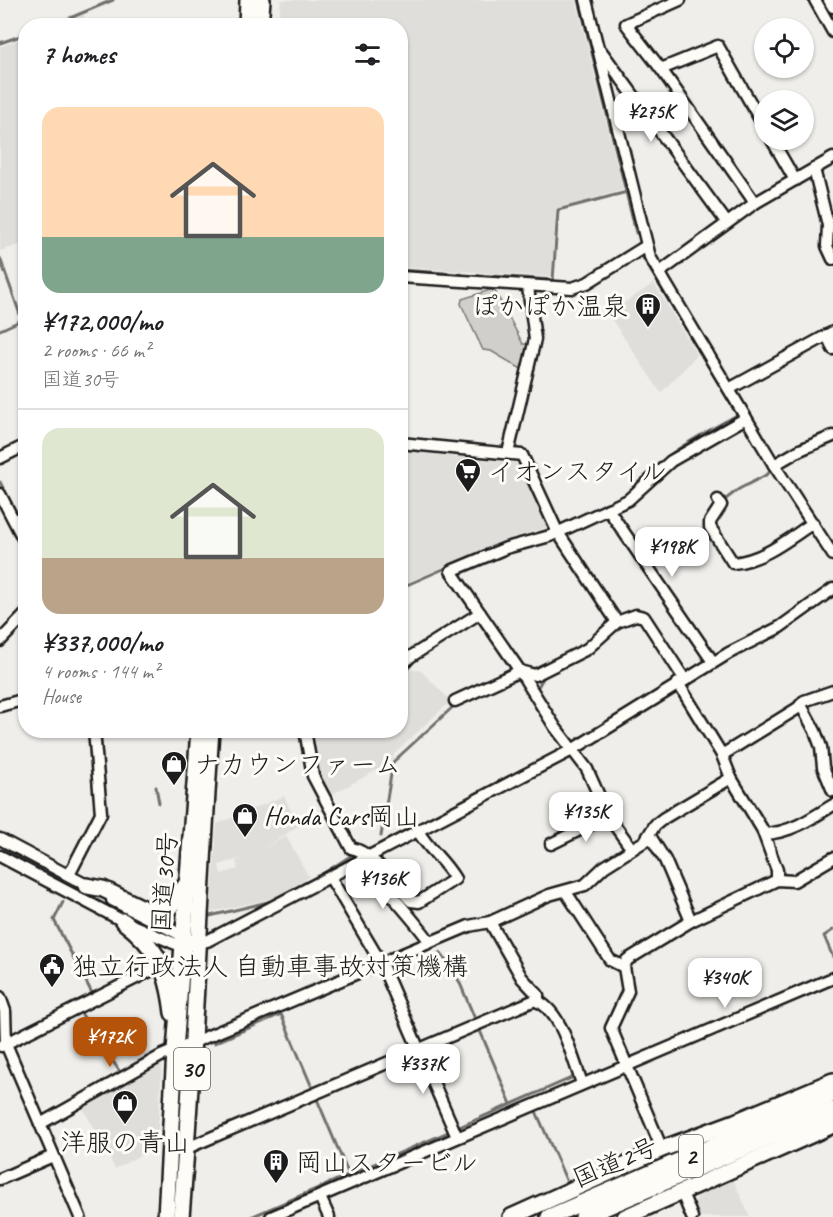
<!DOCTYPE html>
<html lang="en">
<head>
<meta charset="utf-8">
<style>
  body { margin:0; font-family:Caveat,"Klee One",sans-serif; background:#f6f6f6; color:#202124; height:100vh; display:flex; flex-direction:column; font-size:22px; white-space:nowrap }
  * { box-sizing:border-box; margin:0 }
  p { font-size:20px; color:#757577 }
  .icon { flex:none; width:33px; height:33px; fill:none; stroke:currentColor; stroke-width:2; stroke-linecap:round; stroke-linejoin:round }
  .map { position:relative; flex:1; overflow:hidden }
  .drawer { position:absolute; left:18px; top:18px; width:390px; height:720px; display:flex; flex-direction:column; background:#fff; border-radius:24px; box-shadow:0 2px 4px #0004 }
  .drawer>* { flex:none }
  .fabs { position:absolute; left:754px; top:18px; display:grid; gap:12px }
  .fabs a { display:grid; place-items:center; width:60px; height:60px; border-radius:50%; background:#fff; box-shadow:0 2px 4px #0004; font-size:30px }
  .price { position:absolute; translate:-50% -51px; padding:0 14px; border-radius:12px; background:#fff; color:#222; font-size:20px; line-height:39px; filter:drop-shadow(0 2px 3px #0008) }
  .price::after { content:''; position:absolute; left:50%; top:36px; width:18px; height:14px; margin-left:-9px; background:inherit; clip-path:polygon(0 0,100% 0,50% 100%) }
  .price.selected { background:#b45309; color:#fff }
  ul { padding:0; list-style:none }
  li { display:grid; align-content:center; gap:12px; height:318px; padding:0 24px }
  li+li { border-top:2px solid #e0e0e0 }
  li span { display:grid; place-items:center; height:186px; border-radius:18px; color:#555 }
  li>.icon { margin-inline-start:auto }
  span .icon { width:108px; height:108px; fill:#fffc; stroke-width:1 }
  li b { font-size:26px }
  h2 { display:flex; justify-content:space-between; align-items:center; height:72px; padding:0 24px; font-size:26px }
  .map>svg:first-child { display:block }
  .built { fill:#e0deda; fill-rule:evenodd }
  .green { fill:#d0cfcc; stroke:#767674; stroke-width:1.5 }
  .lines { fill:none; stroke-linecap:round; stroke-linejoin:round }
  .stream { stroke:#706f6d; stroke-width:3 }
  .minor-casing { stroke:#1c1c1c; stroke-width:15 }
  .highway-casing { stroke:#1c1c1c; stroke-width:20 }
  .minor { stroke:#fdfcf7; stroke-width:10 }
  .highway { stroke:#fdfcf7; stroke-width:15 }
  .labels { text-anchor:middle; stroke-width:6; stroke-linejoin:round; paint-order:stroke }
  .shield { fill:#fdfcf7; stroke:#605f5e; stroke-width:1.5 }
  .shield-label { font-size:24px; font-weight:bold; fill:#1c1c1c }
  .poi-label { font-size:26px; fill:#1c1c1c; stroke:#fdfcf7; text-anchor:start }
  .street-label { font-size:26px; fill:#1c1c1c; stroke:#fdfcf7 }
</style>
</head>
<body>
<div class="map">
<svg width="833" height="1217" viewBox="0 0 833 1217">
  <rect width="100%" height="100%" fill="#f0eeea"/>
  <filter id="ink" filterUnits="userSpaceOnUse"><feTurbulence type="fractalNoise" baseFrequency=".0167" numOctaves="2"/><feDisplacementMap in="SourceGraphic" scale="12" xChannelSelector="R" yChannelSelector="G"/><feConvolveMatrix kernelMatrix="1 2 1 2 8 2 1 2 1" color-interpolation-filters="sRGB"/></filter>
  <g filter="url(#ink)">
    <!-- built -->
    <g class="built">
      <polygon points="281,0 576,0 623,190 556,209 551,277 401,267 400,26 278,25"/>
      <polygon points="84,14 84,25 55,25"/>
      <polygon points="25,37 25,243 0,251 0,47"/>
      <polygon points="654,283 697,355 661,393 608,314"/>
      <polygon points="401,451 516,463 523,466 549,522 549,527 502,541 401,585"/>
      <polygon points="401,662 407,670 419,669 451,701 395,753 390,763 329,796 315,770 308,731 400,730"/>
      <path d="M284 796 298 826 263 849 286 836 309 877 285 893 270 899 211 912 217 824ZM243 858 236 861 238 869 221 874 219 865Z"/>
      <polygon points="162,1062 157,1146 115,1169 82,1106"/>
      <polygon points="732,1177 750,1217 696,1217 691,1207 701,1191"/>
    </g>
    <!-- green -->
    <polygon class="green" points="490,290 495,291 523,344 528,344 523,370 491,351 483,350 461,304 462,299"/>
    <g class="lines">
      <!-- stream -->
      <g class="stream">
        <polyline points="579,0 636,233"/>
        <polyline points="823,0 833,18"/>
        <polyline points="51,26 113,0"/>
        <polyline points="0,43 26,34"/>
        <polyline points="0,258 22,320 0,330"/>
        <polyline points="643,258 738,416"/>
        <polyline points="400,270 461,274"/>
        <polyline points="478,275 553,280 558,210 627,192"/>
        <path d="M644 479C667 451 705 433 737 415"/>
        <polyline points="0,482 6,494"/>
        <polyline points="722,502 739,489 768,474 771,469 743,424"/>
        <polyline points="558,526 596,509"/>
        <polyline points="530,536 552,529"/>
        <polyline points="400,588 448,567"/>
        <polyline points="763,641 776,637 808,613"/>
        <polyline points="536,690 545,675"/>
        <polyline points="688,691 687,685 695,680"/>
        <polyline points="100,730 104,789"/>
        <polyline points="156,787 159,803"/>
        <polyline points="381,836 393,762 455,705"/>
        <polyline points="165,861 162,861 167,836"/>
        <polyline points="315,879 355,853"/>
        <polyline points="63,902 54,920 93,995 90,996"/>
        <polyline points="210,916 272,901"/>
        <polyline points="833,930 824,936 833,957"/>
        <polyline points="440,952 459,981 511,1104"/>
        <polyline points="541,994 551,1005"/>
        <polyline points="79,1010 120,1072"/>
        <polyline points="214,1043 281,1014 349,1175"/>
        <polyline points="535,1109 567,1182"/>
        <polyline points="457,1128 585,1072 577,1053"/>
        <polyline points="38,1130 47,1155"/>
        <polyline points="0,1185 50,1163 49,1161"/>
        <polyline points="251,1217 451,1131"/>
      </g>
      <defs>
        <g id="minor">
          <polyline points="586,0 650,257 774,465 833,555"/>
          <polyline points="680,0 626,24 661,69 718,46 765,128"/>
          <polyline points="815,0 833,32"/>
          <polyline points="829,0 833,7"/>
          <polyline points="601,51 727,223"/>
          <polyline points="661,69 755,203"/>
          <polyline points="772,140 795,180"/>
          <polyline points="814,169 828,225 827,246 833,259"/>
          <polyline points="660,272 755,203 833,158"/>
          <polyline points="400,277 572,288 587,283 646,246"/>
          <polyline points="827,335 833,349"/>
          <polyline points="729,389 833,332"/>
          <polyline points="400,443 522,455 557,531 617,622 636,615 644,617 685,680"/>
          <polyline points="508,453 535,339 528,287"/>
          <polyline points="0,458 26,445"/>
          <polyline points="774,465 800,450 833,436"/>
          <polyline points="0,494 26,544"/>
          <path d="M718 500 721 505 710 522V527L733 563C764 560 787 540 813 523"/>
          <polyline points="608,509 713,662"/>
          <polyline points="0,641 26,614"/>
          <polyline points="400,668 410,657 480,613"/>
          <polyline points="678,683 722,755 731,778 762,829 777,870 777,880"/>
          <polyline points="455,701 520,671 535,675 587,649 617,622"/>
          <polyline points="801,705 815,731 821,747 823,767 833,791"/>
          <polyline points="0,706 26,699"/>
          <path d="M305 730 313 776 351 848C372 851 396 886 411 901L419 902 455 879C445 861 428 849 418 831"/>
          <polyline points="722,755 798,708 804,701 833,691"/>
          <path d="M764 834C790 833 811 819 833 805"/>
          <polyline points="650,836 665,860 691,921"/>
          <polyline points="0,839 94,889"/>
          <polyline points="551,844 608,816"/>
          <polyline points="632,849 608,816 587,769 555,727 520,671 451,571 506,548 550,536 628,500 671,461 746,418"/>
          <polyline points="0,856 123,921 171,942 184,947 207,941 572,750 729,653 780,627 833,589"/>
          <path d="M361 860C384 888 409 913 430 942"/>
          <polyline points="69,875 101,813 94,730"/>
          <polyline points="330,877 381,963 457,1137"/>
          <polyline points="566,892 610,960 624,967"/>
          <polyline points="112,900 189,939"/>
          <polyline points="490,922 522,978 538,995 538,1002"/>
          <polyline points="0,997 5,1011 6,1044 80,1217"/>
          <polyline points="1,1046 162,965"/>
          <polyline points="40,1124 161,1056 469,926 490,922 549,895 585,885 604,867 645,841 655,825 664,818 731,778"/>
          <path d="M187 1148 535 1000C562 1010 572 1058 582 1083"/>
          <polyline points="662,1149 611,1028 628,991 624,967 627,960 691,921 777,880 794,881 833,858"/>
          <polyline points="0,1179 53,1156"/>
          <polyline points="682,1193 692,1217"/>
          <polyline points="320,1197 329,1217"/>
          <polyline points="271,1217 833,978"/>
        </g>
        <g id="highway">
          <polyline points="247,26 248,0"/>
          <polyline points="260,26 262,0"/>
          <polyline points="87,886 103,889 147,910 170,907 187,883"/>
          <path d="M123 921C158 948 168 970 173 1013"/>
          <polyline points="166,1217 175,1051 199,730"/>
          <path d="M181 1217C194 1055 200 893 211 730"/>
          <polyline points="511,1217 662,1149 735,1122 833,1081"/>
          <polyline points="549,1217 833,1094"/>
          <polyline points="583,1217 833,1110"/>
          <polyline points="625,1217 833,1125"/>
        </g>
      </defs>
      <!-- minor casing -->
      <use href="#minor" class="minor-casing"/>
      <!-- highway casing -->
      <use href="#highway" class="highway-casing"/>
      <!-- minor -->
      <use href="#minor" class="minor"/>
      <!-- highway -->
      <use href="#highway" class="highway"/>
    </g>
  </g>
  <!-- icons -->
  <defs>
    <symbol id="building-pin" viewBox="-11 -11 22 30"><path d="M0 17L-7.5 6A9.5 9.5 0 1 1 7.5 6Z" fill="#1c1c1c" stroke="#fdfcf7"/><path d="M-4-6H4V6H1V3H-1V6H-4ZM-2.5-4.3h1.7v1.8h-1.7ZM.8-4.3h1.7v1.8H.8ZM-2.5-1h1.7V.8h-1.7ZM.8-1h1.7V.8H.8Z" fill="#fff"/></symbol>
    <symbol id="supermarket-pin" viewBox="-11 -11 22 30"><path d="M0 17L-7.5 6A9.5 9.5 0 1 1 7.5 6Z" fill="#1c1c1c" stroke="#fdfcf7"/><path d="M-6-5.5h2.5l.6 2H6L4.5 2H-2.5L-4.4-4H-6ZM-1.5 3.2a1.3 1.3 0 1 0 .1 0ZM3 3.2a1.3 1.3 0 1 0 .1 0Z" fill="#fff"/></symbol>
    <symbol id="shop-pin" viewBox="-11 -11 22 30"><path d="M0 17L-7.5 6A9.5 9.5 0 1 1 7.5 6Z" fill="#1c1c1c" stroke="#fdfcf7"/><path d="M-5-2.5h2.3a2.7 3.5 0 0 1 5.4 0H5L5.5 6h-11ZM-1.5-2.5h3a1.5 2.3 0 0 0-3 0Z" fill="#fff"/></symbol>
    <symbol id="civic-pin" viewBox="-11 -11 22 30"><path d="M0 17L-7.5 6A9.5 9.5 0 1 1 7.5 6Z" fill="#1c1c1c" stroke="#fdfcf7"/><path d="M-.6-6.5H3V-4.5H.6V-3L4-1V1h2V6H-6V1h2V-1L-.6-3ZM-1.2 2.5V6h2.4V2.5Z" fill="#fff"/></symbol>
  </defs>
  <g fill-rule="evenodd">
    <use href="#building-pin" x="633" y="291" width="30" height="40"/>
    <use href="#supermarket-pin" x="453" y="456" width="30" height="40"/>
    <use href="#shop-pin" x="159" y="749" width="30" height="40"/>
    <use href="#shop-pin" x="230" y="801" width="30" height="40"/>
    <use href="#civic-pin" x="37" y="951" width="30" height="40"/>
    <use href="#shop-pin" x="110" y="1088" width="30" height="40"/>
    <use href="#building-pin" x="261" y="1147" width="30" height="40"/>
  </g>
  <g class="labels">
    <!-- shield labels -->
    <g class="shield">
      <rect x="174" y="1048" width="36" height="42" rx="4.5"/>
      <rect x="679" y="1135" width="24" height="42" rx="4.5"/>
    </g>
    <g class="shield-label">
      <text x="192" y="1077">30</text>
      <text x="691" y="1164">2</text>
    </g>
    <!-- poi labels -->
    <g class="poi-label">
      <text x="628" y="315" text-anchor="end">ぽかぽか温泉</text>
      <text x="488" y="480">イオンスタイル</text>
      <text x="194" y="773">ナカウンファーム</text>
      <text x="264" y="825">Honda Cars岡山</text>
      <text x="72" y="975">独立行政法人 自動車事故対策機構</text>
      <text x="125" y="1151" text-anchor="middle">洋服の青山</text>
      <text x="296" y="1171">岡山スタービル</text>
    </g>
    <!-- street labels -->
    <g class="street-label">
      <text transform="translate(164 882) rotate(-86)" y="9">国道30号</text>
      <text transform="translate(615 1162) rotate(-23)" y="9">国道2号</text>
    </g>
  </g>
</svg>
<div class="fabs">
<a><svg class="icon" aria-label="locate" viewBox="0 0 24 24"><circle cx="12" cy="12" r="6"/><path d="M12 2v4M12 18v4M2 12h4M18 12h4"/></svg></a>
<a><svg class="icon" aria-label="layers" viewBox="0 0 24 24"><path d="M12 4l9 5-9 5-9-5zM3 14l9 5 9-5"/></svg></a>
</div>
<b class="price" style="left:651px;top:143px">¥275K</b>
<b class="price" style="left:672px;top:578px">¥198K</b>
<b class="price" style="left:586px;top:843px">¥135K</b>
<b class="price" style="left:383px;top:910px">¥136K</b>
<b class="price" style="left:725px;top:1009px">¥340K</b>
<b class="price selected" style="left:110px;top:1068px">¥172K</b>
<b class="price" style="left:423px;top:1095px">¥337K</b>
<section class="drawer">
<h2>7 homes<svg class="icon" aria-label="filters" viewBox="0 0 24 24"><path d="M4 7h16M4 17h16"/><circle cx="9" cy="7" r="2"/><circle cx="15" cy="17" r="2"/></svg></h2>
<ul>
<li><span style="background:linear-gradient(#ffd9b3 70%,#7fa58c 0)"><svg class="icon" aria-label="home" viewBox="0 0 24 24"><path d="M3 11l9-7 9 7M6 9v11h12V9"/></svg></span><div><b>¥172,000/mo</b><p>2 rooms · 66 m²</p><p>国道30号</p></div></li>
<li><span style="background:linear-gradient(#dfe7d0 70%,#b9a48a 0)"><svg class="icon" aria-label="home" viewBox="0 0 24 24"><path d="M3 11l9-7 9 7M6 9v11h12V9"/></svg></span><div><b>¥337,000/mo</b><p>4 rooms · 144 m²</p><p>House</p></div></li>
</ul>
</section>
</div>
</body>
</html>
